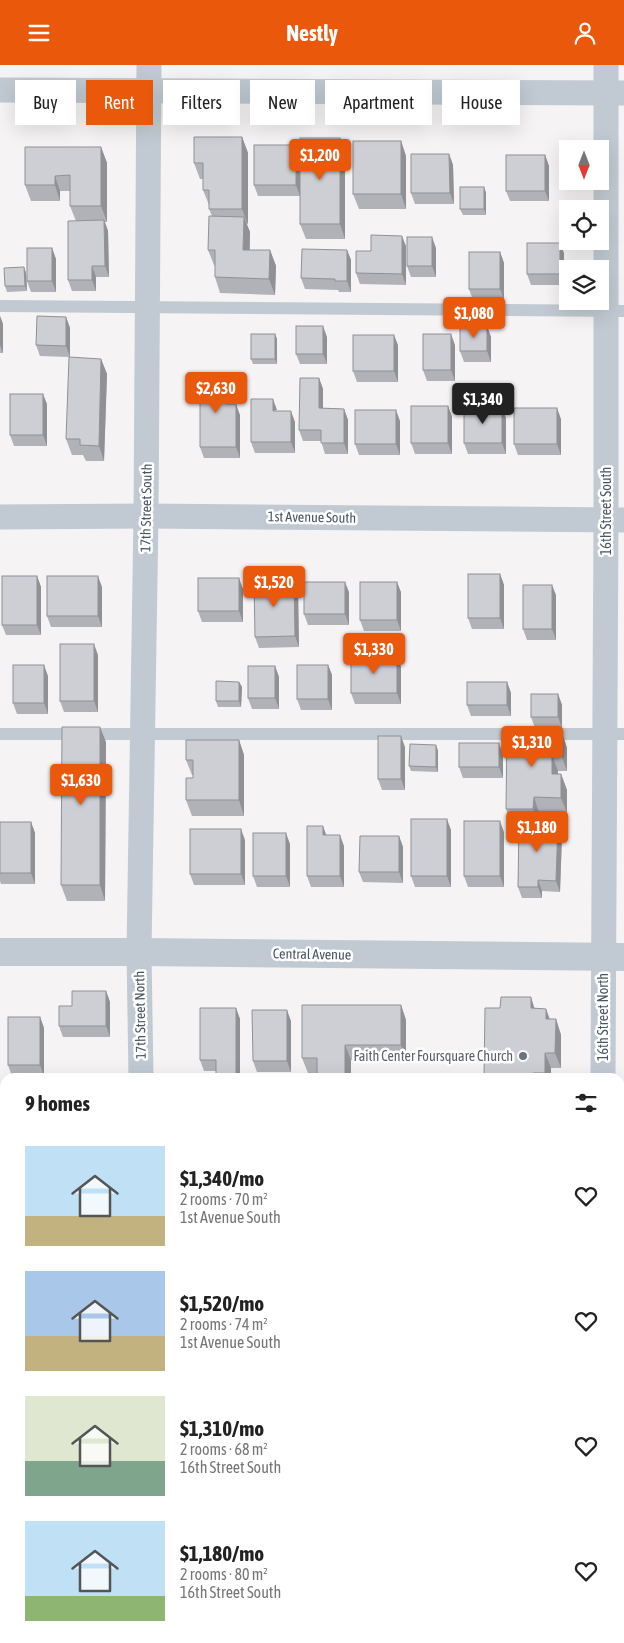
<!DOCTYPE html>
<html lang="en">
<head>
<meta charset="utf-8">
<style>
  body { margin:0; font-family:"Asap Condensed",sans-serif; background:#f2f2f2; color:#222; height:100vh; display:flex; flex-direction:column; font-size:19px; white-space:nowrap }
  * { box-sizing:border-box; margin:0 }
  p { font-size:16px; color:#767676 }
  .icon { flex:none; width:28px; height:28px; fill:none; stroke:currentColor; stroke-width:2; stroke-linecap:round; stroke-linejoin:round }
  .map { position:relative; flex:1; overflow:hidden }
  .details { position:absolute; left:0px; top:1008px; width:625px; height:571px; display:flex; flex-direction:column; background:#fff; border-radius:15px 15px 0 0; box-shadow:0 5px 20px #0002 }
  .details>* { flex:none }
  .hud { position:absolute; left:15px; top:15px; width:595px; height:45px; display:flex; gap:10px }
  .needle { width:32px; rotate:180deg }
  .buttons { position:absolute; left:559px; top:75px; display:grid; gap:10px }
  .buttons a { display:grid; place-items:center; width:50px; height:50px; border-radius:0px; background:#fff; box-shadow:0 5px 20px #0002; font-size:25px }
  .price { position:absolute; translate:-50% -42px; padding:0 11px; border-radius:5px; background:#ea580c; color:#fff; font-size:16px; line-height:32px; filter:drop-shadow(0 1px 2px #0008) }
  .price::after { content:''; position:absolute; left:50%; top:30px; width:15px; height:11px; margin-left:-8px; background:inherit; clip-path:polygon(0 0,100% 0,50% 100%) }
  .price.on { background:#222; color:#fff }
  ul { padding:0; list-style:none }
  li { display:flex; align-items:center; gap:15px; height:125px; padding:0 25px }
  li span { display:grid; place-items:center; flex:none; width:140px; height:100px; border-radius:0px; color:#555 }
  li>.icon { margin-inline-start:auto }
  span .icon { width:60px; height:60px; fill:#fffc; stroke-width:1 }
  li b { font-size:21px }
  h2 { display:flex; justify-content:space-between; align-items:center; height:60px; padding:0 25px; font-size:21px }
  .chip { padding:0 18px; border-radius:0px; background:#fff; box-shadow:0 5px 20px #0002; font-size:18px; line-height:45px }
  .chip.on { background:#ea580c; color:#fff }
  header { display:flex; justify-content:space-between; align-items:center; height:65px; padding:0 25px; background:#ea580c; color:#fff; font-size:22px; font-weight:700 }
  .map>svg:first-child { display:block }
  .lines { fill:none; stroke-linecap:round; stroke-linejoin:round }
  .service { stroke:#c1cad2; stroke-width:12 }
  .minor { stroke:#c1cad2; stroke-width:25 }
  .tertiary { stroke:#c1cad2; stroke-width:28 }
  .secondary { stroke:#c1cbd6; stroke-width:28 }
  .wall { fill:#b0b2b7 }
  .shaded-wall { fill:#909195 }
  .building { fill:#cdcfd5; stroke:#909195 }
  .worship-dot { fill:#6b7280; stroke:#fff; stroke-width:2 }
  .labels { text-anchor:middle; stroke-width:5; stroke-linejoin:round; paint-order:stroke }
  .street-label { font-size:14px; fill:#4a5661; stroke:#fff }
  .worship-label { font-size:14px; fill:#5b616d; stroke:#fff; text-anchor:end }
</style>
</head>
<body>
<header><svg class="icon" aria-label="menu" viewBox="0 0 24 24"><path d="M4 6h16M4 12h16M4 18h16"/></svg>Nestly<svg class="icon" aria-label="person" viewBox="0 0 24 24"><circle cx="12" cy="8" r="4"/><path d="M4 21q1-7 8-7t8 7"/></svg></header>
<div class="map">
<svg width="624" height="1578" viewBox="0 0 624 1578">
  <rect width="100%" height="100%" fill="#f5f3f3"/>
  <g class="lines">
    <!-- service -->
    <g class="service">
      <polyline points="0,241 624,246"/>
      <polyline points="0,669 524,669"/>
      <polyline points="547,669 624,669"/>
      <polyline points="0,1104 5,1104"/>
      <polyline points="620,1109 624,1109"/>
      <polyline points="0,1531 5,1531"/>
      <polyline points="620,1535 624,1535"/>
    </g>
    <!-- minor -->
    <g class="minor">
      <polyline points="0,25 624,28"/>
      <polyline points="0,452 146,451 624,455"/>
      <polyline points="141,1012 139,887 146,451 149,0"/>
      <polyline points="603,1012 606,455 606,0"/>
      <polyline points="145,1578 145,1574"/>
      <polyline points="602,1578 602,1574"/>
    </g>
    <!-- tertiary -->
    <polyline class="tertiary" points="0,887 139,887 624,892"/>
    <!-- secondary -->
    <g class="secondary">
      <polyline points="0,1318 5,1318"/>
      <polyline points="620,1320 624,1320"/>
    </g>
  </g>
  <!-- wall -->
  <g class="wall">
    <polygon points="242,72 248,88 247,160 250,167 250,185 270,185 276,201 275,230 220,228 215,212 215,201 214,200 208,185 212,151 209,144 209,140 203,125 203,114 200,114 194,98"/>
    <polygon points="340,73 345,89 345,174 306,174 300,159"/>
    <polygon points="401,76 406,91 406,144 359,144 353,129"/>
    <polygon points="296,80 300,91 300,131 258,131 254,120"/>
    <polygon points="101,82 107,98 107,157 105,157 108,166 109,212 96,212 96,226 72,226 68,215 76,156 70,141 70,126 60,126 60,136 31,136 25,120"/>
    <polygon points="449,89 453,100 454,139 415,139 411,128"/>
    <polygon points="545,90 549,101 549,136 510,136 506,126"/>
    <polygon points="484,122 486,128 486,150 463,150 460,144"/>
    <polygon points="406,181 406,220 360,219 356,208 371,186"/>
    <polygon points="52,183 56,194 56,227 31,227 27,216"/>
    <polygon points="436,183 436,212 411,212 407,201"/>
    <polygon points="347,185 351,195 351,227 339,227 338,225 305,224 301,213"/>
    <polygon points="500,187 504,198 504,235 473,235 469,224"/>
    <polygon points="564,188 564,220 531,220 527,209"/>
    <polygon points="24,202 26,208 27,226 7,227 5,221"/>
    <polygon points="0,251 3,259 3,288 0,288"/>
    <polygon points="66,252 70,263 70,292 40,291 36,280"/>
    <polygon points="487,261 491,272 491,297 464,297 460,286"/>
    <polygon points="275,269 277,274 277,299 253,299 251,294"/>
    <polygon points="327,272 327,299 300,299 296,289"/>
    <polygon points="398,280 398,317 357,317 353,306"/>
    <polygon points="455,280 455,316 427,316 423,305"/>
    <polygon points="101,294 107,309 104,396 86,396 83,390 72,390 66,374"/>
    <polygon points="319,313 323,324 323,343 344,344 348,355 348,389 325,389 321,376 303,376 299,365"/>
    <polygon points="230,321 230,339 240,350 240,393 204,393 200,382"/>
    <polygon points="47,339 47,381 14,381 10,370"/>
    <polygon points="448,341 452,352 452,389 415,389 411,378"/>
    <polygon points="277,346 295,357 295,388 255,388 251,377"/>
    <polygon points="506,353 506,389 468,389 464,378"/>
    <polygon points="561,354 561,390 518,390 514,379"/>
    <polygon points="400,356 400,390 359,390 355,379"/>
    <polygon points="500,509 504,520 504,564 472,564 468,553"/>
    <polygon points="37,511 41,522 41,570 6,570 2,560"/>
    <polygon points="102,522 102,562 51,562 47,551"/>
    <polygon points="243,524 243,557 202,557 198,546"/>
    <polygon points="298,525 299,582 259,583 255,572"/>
    <polygon points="349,527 349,560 308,560 304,549"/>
    <polygon points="401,527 401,566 364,566 360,555"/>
    <polygon points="556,530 556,575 527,575 523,564"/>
    <polygon points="98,590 98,647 64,647 60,636"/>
    <polygon points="397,591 401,602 401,639 355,639 351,628"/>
    <polygon points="328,600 332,610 332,645 301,645 297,634"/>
    <polygon points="275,601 279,612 279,644 252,644 248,633"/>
    <polygon points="48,611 48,649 17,649 13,638"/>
    <polygon points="239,617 242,622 241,642 218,642 216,636"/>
    <polygon points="507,617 511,628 511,651 471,651 467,640"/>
    <polygon points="558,629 562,640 562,663 535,663 531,652"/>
    <polygon points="562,668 567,683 567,706 558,706 558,709 561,709 567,725 567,748 539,748 539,758 562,769 560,827 542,826 542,833 522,833 518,822 519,760 512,760 506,744"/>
    <polygon points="239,675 244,690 244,751 192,751 186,735 193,713 193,710 192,710 186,695"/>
    <polygon points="106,677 105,836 67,836 61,820"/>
    <polygon points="436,680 438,686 438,707 411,706 409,701"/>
    <polygon points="405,682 405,725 382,725 378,714"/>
    <polygon points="503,689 503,713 463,713 459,702"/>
    <polygon points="0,757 31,757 35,768 35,819 1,819 0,816"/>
    <polygon points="451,765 451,822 415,822 411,811"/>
    <polygon points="504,767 504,822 468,822 464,811"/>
    <polygon points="326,770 344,781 344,822 311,822 307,811"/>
    <polygon points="399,771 403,782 403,818 363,817 359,807"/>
    <polygon points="245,775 245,820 194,820 190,809"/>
    <polygon points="290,779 290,822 257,822 253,811"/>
    <polygon points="106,926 110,937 110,972 63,972 59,961 72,941"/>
    <polygon points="401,940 406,955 406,995 351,995 351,1012 318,1012 317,1008 308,1008 302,993"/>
    <polygon points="236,943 240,954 240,1012 217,1012 216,1006 204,1006 200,995"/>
    <polygon points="535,943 546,944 550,954 556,954 561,970 561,1003 551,1003 551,1012 484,1012"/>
    <polygon points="40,952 44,963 44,1011 12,1011 8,1000"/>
    <polygon points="291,956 291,1007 257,1007 253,996"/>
    <polygon points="0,1380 5,1380 5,1447 2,1447 0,1440"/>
    <polygon points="0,1535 5,1535 5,1574 28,1574 28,1575 1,1575 0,1572"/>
    <polygon points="197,1574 241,1574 241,1578 199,1578"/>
    <rect x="293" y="1574" width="49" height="4"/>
    <polygon points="509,1574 560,1574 560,1578 511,1578"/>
  </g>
  <!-- shaded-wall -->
  <g class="shaded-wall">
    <polygon points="242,72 248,88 248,160 242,144"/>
    <polygon points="340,73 345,89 345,174 340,159"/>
    <polygon points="401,76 406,91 406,144 401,129"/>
    <polygon points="296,80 300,91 300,131 296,120"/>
    <polygon points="101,82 107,98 107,157 101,141"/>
    <polygon points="449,89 453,100 454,139 450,128"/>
    <polygon points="545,90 549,101 549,136 545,126"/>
    <polygon points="55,111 60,126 60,136 55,120"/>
    <polygon points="484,122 486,128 486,150 484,144"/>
    <polygon points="244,152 250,167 249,200 243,185"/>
    <polygon points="104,155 108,166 109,212 105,201"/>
    <polygon points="402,171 406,181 406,220 402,209"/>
    <polygon points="432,172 436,183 436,212 432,201"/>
    <polygon points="560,178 564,188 564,220 560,209"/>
    <polygon points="52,183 56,194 56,227 52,216"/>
    <polygon points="270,185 276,201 275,230 269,214"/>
    <polygon points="347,185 351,195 351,227 347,216"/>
    <polygon points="500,187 504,198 504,235 500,224"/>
    <polygon points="92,201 96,212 96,226 92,215"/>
    <polygon points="24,202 26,208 27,226 25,221"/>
    <polygon points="0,251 3,259 3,288 0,280"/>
    <polygon points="66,252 70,263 70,292 66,281"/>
    <polygon points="323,261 327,272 327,299 323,289"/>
    <polygon points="487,261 491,272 491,297 487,286"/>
    <polygon points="275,269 277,274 277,299 275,294"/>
    <polygon points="451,269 455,280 455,316 451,305"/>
    <polygon points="394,270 398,280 398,317 394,306"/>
    <polygon points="101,294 107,309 104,396 99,381"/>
    <polygon points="226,310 230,321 230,350 226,339"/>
    <polygon points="319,313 323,324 323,354 319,343"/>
    <polygon points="43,329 47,339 47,381 43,370"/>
    <polygon points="273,334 277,345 273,346"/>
    <polygon points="236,339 240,350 240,393 236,382"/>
    <polygon points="448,341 452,352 452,389 448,378"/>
    <polygon points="502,342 506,353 506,389 502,378"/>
    <polygon points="557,343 561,354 561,390 557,379"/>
    <polygon points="344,344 348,355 348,389 344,378"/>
    <polygon points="396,345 400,356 400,390 396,379"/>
    <polygon points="291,346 295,357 295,388 291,377"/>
    <polygon points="500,509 504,520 504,564 500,553"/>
    <polygon points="37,511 41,522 41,570 37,560"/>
    <polygon points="98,511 102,522 102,562 98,551"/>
    <polygon points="239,513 243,524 243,557 239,546"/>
    <polygon points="294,514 298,525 299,582 295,571"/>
    <polygon points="345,517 349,527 349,560 345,549"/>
    <polygon points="397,517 401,527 401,566 397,555"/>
    <polygon points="552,520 556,530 556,575 552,564"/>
    <polygon points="94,579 98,590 98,647 94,636"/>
    <polygon points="397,591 401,602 401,639 397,628"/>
    <polygon points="44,600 48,611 48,649 44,638"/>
    <polygon points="328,600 332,610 332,645 328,634"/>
    <polygon points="275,601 279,612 279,644 275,633"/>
    <polygon points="239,617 242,622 241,642 239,636"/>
    <polygon points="507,617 511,628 511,651 507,640"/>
    <polygon points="558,629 562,640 562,663 558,652"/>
    <polygon points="100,662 106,677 105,836 100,820"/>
    <polygon points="562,668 567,683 567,706 561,690"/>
    <polygon points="401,671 405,682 405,725 401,714"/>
    <polygon points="239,675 244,690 244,751 239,735"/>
    <polygon points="499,678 503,689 503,713 499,702"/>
    <polygon points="436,680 438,686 438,707 436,702"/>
    <polygon points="552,690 558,706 558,725 552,709"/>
    <polygon points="561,709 567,725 567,748 561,733"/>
    <polygon points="534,732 539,748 539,760 533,744"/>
    <polygon points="447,754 451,765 451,822 447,811"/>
    <polygon points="500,756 504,767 504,822 500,811"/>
    <polygon points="31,757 35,768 35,819 31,808"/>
    <polygon points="558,758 562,769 560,827 556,816"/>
    <polygon points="323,761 327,772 323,770"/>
    <polygon points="241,764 245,775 245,820 241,809"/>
    <polygon points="286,768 290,779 290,822 286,811"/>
    <polygon points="340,770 344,781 344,822 340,811"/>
    <polygon points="399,771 403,782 403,818 399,807"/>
    <polygon points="538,815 542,826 542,833 538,822"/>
    <polygon points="106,926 110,937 110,972 106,961"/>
    <polygon points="531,932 536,948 531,943"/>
    <polygon points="401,940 406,955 406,995 401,980"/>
    <polygon points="236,943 240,954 240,1012 238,1012 236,1009"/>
    <polygon points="546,944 551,959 546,954"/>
    <polygon points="287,945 291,956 291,1007 287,996"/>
    <polygon points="40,952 44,963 44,1011 40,1000"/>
    <polygon points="556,954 561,970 561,1003 555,988"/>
    <polygon points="345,980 351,995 351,1012 346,1012 345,1010"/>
    <polygon points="545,988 551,1003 551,1012 547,1012 545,1008"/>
    <rect x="281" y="1574" width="4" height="4"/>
  </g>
  <!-- building -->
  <g class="building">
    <polygon points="194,72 242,72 242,144 209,144 209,125 203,125 203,98 194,98"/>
    <rect x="300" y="73" width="40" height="86"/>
    <rect x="353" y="76" width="48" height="53"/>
    <rect x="254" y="80" width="42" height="40"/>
    <polygon points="25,82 101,82 101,141 70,141 70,110 55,111 55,120 25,120"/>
    <polygon points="411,89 449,89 450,128 411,128"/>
    <rect x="506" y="90" width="39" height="36"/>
    <rect x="460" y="122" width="24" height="22"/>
    <polygon points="209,151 244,152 243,185 270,185 269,214 215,212 215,185 208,185"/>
    <polygon points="104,155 105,201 92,201 92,215 68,215 68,156"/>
    <polygon points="371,170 402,171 402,209 356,208 356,186 371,186"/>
    <rect x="407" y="172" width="25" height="29"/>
    <rect x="527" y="178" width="33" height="31"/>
    <rect x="27" y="183" width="25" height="33"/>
    <polygon points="302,184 347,185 347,216 335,216 335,214 301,213"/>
    <rect x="469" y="187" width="31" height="37"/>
    <polygon points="24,202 25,221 5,221 4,203"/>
    <polygon points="37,251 66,252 66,281 36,280"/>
    <rect x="296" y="261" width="27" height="28"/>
    <rect x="460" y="261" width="27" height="25"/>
    <rect x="251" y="269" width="24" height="25"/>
    <rect x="423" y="269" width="28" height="36"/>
    <rect x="353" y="270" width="41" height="36"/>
    <polygon points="69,292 101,294 99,381 80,380 80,374 66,374"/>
    <polygon points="200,310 226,310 226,339 236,339 236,382 200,382"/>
    <polygon points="300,313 319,313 319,343 344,344 344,378 321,378 321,365 299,365"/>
    <rect x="10" y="329" width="33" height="41"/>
    <polygon points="251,334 273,334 273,346 291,346 291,377 251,377"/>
    <rect x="411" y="341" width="37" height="37"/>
    <rect x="464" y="342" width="38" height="36"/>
    <rect x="514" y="343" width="43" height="36"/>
    <rect x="355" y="345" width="41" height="34"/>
    <rect x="468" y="509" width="32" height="44"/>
    <rect x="2" y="511" width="35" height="49"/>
    <rect x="47" y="511" width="51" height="40"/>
    <rect x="198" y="513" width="41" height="33"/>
    <polygon points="294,514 295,571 255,572 254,515"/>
    <rect x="304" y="517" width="41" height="32"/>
    <rect x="360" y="517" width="37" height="38"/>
    <rect x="523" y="520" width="29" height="44"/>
    <rect x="60" y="579" width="34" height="57"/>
    <rect x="351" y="591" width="46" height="37"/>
    <rect x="13" y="600" width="31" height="38"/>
    <rect x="297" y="600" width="31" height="34"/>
    <rect x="248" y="601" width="27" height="32"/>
    <polygon points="216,616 239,617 239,636 216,636"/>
    <rect x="467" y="617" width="40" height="23"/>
    <rect x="531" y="629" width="27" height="23"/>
    <polygon points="62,662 100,662 100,820 61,820"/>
    <polygon points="507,667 562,668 561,690 552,690 552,709 561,709 561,733 534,732 533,744 506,744"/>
    <rect x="378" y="671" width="23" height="43"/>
    <polygon points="186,675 239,675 239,735 186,735 186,713 193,713 193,695 186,695"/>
    <rect x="459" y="678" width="40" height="24"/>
    <polygon points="410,679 436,680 436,702 409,701"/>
    <rect x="411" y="754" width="36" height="57"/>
    <rect x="464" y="756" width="36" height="55"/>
    <rect x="0" y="757" width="31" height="51"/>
    <polygon points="519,758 558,758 556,816 538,815 538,822 518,822"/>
    <polygon points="307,761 323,761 323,770 340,770 340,811 307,811"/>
    <rect x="190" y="764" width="51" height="45"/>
    <rect x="253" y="768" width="33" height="43"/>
    <polygon points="360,771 399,771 399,807 359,807"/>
    <polygon points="72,926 106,926 106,961 59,961 59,941 72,941"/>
    <polygon points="501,932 531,932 531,943 546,944 546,954 556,954 555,988 545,988 545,1008 533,1008 533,1012 484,1012 485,943 500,943"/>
    <polygon points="302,940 401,940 401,980 345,980 345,1010 317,1010 317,993 302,993"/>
    <polygon points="200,943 236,943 236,1009 216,1009 216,995 200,995"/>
    <polygon points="252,945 287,945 287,996 253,996"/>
    <rect x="8" y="952" width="32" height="48"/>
    <rect x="3" y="1179" width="2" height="67"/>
    <rect x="0" y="1380" width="5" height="56"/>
    <rect x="0" y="1535" width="5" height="29"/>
    <rect x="53" y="1574" width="45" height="4"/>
    <rect x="243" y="1574" width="38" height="4"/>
    <rect x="293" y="1574" width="25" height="2"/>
    <rect x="315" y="1576" width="23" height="2"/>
  </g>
  <!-- markers -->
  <circle class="worship-dot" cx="523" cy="991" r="5"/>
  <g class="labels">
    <!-- street labels -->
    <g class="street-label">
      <text transform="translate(146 443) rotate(-89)" y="5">17th Street South</text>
      <text transform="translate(606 446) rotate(-90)" y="5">16th Street South</text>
      <text transform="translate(312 452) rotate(1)" y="5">1st Avenue South</text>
      <text transform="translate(312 889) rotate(1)" y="5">Central Avenue</text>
      <text transform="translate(140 950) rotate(-91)" y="5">17th Street North</text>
      <text transform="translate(603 952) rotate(-90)" y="5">16th Street North</text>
    </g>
    <!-- worship labels -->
    <g class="worship-label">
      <text x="513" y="996">Faith Center Foursquare Church</text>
    </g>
  </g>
</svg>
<div class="buttons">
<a><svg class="needle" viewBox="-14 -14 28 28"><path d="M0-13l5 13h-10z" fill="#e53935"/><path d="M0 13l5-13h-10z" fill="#767676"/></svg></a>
<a><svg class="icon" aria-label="locate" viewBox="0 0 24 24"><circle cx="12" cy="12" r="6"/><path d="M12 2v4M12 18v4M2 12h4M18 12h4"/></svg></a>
<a><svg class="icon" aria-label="layers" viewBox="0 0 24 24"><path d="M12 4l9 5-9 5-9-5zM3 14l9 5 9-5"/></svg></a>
</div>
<b class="price" style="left:320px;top:116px">$1,200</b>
<b class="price" style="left:474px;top:274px">$1,080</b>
<b class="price" style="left:216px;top:349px">$2,630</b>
<b class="price on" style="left:483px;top:360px">$1,340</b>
<b class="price" style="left:274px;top:543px">$1,520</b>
<b class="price" style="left:374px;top:610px">$1,330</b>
<b class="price" style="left:532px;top:703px">$1,310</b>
<b class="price" style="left:81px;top:741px">$1,630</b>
<b class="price" style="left:537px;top:788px">$1,180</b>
<div class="hud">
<a class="chip">Buy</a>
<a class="chip on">Rent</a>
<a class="chip">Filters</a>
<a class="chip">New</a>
<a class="chip">Apartment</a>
<a class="chip">House</a>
</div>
<section class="details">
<h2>9 homes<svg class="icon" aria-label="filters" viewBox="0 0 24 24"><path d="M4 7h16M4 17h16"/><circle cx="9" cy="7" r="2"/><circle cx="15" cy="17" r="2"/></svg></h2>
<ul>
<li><span style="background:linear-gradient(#bfe0f5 70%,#c2b280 0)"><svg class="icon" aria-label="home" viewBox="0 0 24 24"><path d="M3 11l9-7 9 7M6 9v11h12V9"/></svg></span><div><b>$1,340/mo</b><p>2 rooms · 70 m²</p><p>1st Avenue South</p></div><svg class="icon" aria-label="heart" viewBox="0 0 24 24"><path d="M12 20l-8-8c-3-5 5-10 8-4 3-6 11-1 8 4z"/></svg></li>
<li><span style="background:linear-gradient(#a9c7e8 65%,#c2b280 0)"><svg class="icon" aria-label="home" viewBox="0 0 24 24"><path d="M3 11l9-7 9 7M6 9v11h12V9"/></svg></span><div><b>$1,520/mo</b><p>2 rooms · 74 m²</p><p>1st Avenue South</p></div><svg class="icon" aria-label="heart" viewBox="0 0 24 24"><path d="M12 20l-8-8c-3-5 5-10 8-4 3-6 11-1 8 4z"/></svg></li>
<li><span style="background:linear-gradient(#dfe7d0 65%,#7fa58c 0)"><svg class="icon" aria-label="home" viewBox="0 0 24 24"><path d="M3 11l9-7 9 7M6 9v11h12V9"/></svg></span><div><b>$1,310/mo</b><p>2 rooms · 68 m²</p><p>16th Street South</p></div><svg class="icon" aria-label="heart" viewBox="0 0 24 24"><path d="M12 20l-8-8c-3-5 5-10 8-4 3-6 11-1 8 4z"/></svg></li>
<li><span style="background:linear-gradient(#bfe0f5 75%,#8fb573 0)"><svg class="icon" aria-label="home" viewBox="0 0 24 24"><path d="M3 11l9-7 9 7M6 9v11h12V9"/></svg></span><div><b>$1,180/mo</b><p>2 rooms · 80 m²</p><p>16th Street South</p></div><svg class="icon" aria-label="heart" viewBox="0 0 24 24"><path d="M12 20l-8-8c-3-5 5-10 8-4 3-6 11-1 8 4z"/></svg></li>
</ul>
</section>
</div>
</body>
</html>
